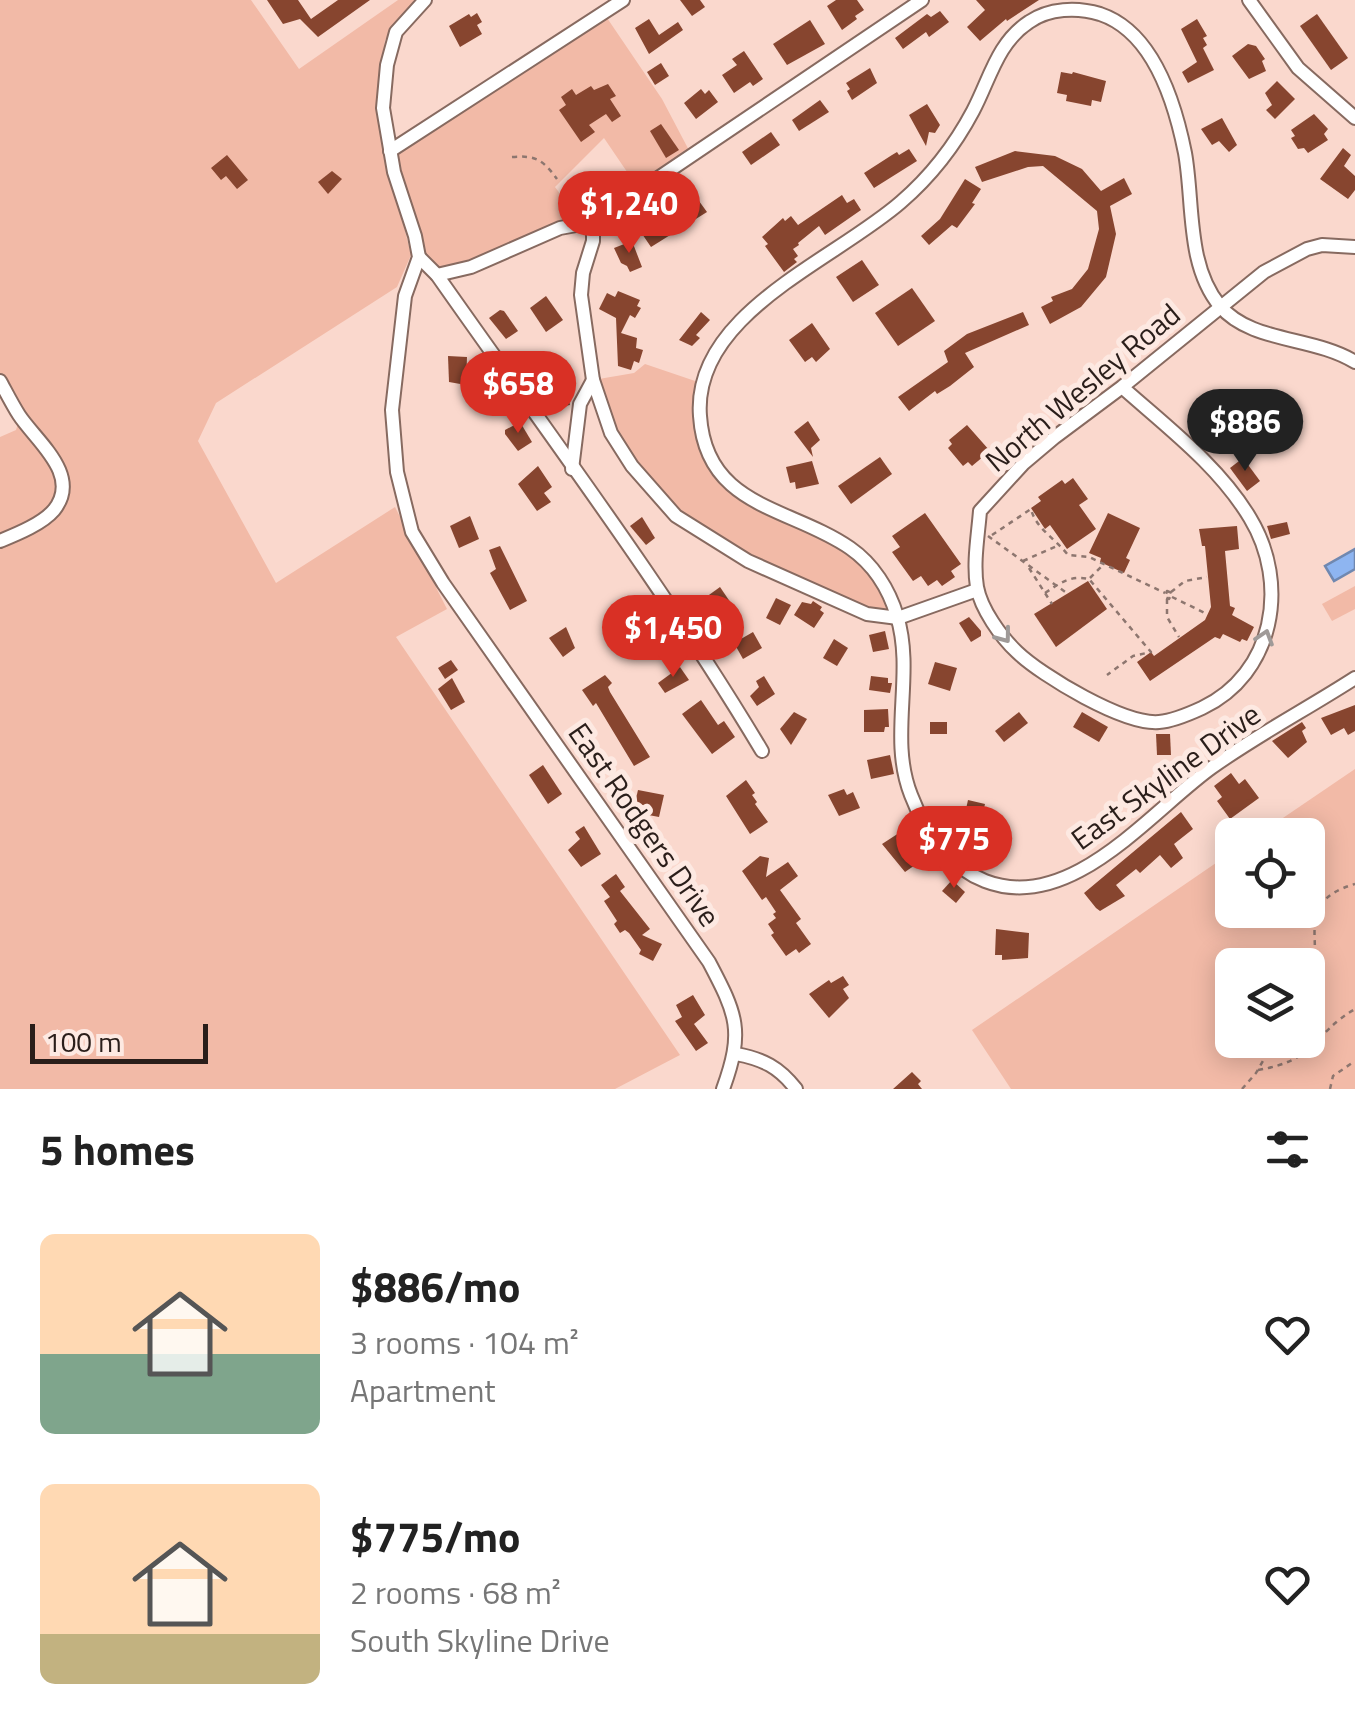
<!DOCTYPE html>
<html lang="en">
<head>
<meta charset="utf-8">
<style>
  body { margin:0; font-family:"Titillium Web",sans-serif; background:#f6f6f6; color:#222; height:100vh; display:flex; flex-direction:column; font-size:38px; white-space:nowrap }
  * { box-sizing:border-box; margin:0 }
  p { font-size:32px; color:#767676 }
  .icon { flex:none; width:55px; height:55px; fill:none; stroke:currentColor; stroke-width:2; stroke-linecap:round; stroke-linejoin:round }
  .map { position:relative; height:1089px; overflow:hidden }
  .panel { display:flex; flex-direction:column; background:#fff; flex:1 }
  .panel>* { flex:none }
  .controls { position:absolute; left:1215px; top:818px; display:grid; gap:20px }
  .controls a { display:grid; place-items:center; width:110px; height:110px; border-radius:15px; background:#fff; box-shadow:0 5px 25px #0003; font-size:50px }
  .scale { position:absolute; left:30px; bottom:25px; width:178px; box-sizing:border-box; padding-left:10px; border:5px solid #2a1e1a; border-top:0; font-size:28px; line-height:35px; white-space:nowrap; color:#2a1e1a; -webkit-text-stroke:8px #fde9e2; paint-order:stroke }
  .price { position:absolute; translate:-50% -85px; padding:0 22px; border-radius:35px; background:#d93025; color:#fff; font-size:32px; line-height:65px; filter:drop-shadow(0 2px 5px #0008) }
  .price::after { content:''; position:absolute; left:50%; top:60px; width:30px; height:22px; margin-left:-15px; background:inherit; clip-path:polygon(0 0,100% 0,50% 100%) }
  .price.selected { background:#222; color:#fff }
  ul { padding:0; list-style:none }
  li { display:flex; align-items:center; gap:30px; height:250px; padding:0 40px }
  li span { display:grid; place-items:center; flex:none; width:280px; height:200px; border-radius:15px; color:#555 }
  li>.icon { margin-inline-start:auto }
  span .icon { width:120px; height:120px; fill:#fffc; stroke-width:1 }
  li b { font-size:42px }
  h2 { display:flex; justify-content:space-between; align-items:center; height:120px; padding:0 40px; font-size:42px }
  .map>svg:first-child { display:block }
  .green { fill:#f2baa7; fill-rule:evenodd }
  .water { fill:#8eb5f1; stroke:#7088b0; stroke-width:2.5 }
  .building { fill:#87452f }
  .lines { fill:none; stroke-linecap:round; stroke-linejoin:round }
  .minor-casing { stroke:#876a60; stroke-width:16 }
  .path { stroke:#8d766f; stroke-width:2.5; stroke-dasharray:5 5; stroke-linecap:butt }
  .minor { stroke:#fff; stroke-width:12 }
  .oneway { stroke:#9f9a98 }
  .labels { text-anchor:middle; stroke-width:10; stroke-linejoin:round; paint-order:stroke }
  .street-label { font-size:30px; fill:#2a1e1a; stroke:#fde9e2 }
</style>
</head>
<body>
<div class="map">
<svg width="1355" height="1089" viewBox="0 0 1355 1089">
  <rect width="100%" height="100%" fill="#fad8cd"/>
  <!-- green -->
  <g class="green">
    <polygon points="0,0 251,0 299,69 398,0 425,0 385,40 376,113 411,255 397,287 216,403 198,441 276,583 395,507 447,609 396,637 680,1055 615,1089 0,1089 0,437 16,430 20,417 0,381"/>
    <polygon points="603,12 662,99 692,156 640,191 604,138 555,187 582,223 437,275 419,257 390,151"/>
    <polygon points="645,364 701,383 700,421 730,484 831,538 876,573 898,618 863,613 696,530 632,466 593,380 634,373"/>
    <polygon points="1355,586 1355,609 1332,621 1322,604"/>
    <path d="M1355 769V1089H1011L972 1030 1232 852V910H1308V835H1258ZM1232 965H1308V1040H1232Z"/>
  </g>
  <!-- water -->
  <polygon class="water" points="1355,549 1355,569 1334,581 1325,566"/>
  <!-- building -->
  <g class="building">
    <polygon points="267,0 298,0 311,19 338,0 370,0 318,37 300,19 283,24"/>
    <polygon points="680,0 700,0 705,7 692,16"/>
    <polygon points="836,0 857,0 864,10 855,16 857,19 842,30 827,6"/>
    <polygon points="976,0 1039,0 1007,21 1006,19 980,41 967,27 985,10"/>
    <polygon points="940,11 949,22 929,37 926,32 903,49 895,38 927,14 931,17"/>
    <polygon points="477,13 482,22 477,25 482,34 460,47 449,26 469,14 471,17"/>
    <polygon points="1317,14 1348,58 1331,70 1300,26"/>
    <polygon points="649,19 659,35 678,22 683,30 649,54 635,28"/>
    <polygon points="1197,19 1207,36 1203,38 1207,45 1203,48 1214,70 1188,83 1182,72 1197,62 1181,29"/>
    <polygon points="810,20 825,44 787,65 773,44"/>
    <polygon points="1248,44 1256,46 1265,59 1262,61 1266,71 1249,79 1232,56"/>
    <polygon points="744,51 763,79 753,86 750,82 734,93 722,75 737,65 732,59"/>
    <polygon points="661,63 669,76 655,85 647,72"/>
    <polygon points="870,68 877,83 852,100 847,91 850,89 846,83"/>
    <polygon points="1061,72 1072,74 1073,72 1106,81 1101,102 1092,100 1091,106 1066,101 1067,95 1057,93"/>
    <polygon points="1277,81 1295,99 1275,119 1266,110 1272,105 1265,93"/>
    <polygon points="608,84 616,96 610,99 621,116 612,122 606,114 589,125 595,132 581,142 559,110 566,105 561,97 572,89 576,95 591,86 594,90"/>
    <polygon points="701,89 705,94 709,90 718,102 696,119 684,103"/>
    <polygon points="820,100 829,112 799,131 792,120"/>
    <polygon points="927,104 940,125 935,133 929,132 926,146 909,115"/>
    <polygon points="1314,114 1328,129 1324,134 1328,140 1308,153 1304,148 1298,149 1291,138 1295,136 1291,130"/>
    <polygon points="1222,118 1237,145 1229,152 1219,141 1212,145 1201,129"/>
    <polygon points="661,124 679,150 666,158 650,131"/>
    <polygon points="771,132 780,145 751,165 742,152"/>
    <polygon points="1343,148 1351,155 1344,166 1355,176 1355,190 1348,199 1320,179"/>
    <polygon points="909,149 917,161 874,188 864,173 892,155 897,152 899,155"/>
    <polygon points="1015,151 1055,156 1082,169 1101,191 1124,178 1132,194 1110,206 1116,234 1106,277 1081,307 1050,324 1041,307 1053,301 1051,297 1072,289 1088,269 1099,229 1097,211 1043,166 1028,167 982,182 975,167"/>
    <polygon points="227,155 248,180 237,189 226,176 221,180 211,168"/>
    <polygon points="332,171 342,179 328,194 318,182"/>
    <polygon points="965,179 981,189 972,203 975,204 957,228 952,225 929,245 921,236 940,219"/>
    <polygon points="842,195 847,203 854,199 861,210 825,235 819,226 798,243 799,245 793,249 798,256 794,259 797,262 784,272 765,246 768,244 762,237 783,218 785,221 791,216 798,225"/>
    <polygon points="673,199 683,213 699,201 707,212 651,247 636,225 654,209 656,212"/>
    <polygon points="632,241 642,267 630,272 627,266 621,263 614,248"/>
    <polygon points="862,260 879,285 853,302 836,277"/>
    <polygon points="912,288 935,321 898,346 875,313"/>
    <polygon points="618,291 640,300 637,306 641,308 635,318 630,315 621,333 637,338 636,348 643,350 639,363 634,361 631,370 618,366 616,318 599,309 607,293 615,297"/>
    <polygon points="546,296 563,320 546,332 530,308"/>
    <polygon points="500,310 504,311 518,331 506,339 489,318"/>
    <polygon points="701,312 710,320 696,335 700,338 692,346 679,340"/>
    <polygon points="1023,312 1029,325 965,353 974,367 950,386 937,394 935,391 909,411 898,397 948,362 944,351 967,334"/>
    <polygon points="812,323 830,349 816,362 812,357 805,362 789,340"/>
    <polygon points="448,356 467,357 466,385 449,382"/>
    <polygon points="566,360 573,391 567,392 570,405 555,408 545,385 541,386 538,374 547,370 546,365"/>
    <polygon points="1232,420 1242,437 1217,452 1208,434"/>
    <polygon points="808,421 820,440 811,448 813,457 794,432"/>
    <polygon points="520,422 532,442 518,451 505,434 505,430"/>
    <polygon points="967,425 990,451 972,466 968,462 963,466 948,448 952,444 949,440"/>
    <polygon points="880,457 892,474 851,504 838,486"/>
    <polygon points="1243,458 1260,481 1247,491 1230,468"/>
    <polygon points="812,461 819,484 796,489 795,482 790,483 786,467"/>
    <polygon points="538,466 552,487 544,493 551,502 537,511 518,484"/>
    <polygon points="1073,478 1088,499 1079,505 1096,529 1067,549 1050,525 1045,529 1031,508 1041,501 1038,497 1062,480 1065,484"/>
    <polygon points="925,513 961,564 951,571 955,577 942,586 937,580 928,586 921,576 913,581 892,552 900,547 892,536"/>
    <polygon points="1108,513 1140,528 1126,558 1130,560 1124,573 1100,562 1101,558 1089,553"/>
    <polygon points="470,516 479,539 459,548 450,526"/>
    <polygon points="642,517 655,538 646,545 630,526"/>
    <polygon points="1287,522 1290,534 1271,539 1267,526"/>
    <polygon points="1237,526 1239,549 1225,551 1230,606 1235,608 1232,615 1254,627 1247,641 1242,639 1240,642 1223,634 1220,639 1215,637 1150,681 1137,662 1151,652 1154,656 1205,620 1211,607 1205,546 1202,546 1199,529"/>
    <polygon points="500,546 527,601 510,610 490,573 496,569 489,550"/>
    <polygon points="1088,581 1107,609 1056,647 1034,614"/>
    <polygon points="720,587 741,618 723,630 702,600"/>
    <polygon points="776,598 791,605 780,625 766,618"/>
    <polygon points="813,601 822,607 820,610 824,613 814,628 794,615 802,602 811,604"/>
    <polygon points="637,606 661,631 640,647 627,630 637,623 629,612"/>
    <polygon points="969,617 981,631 981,636 971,642 959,623"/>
    <polygon points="566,627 575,648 563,657 549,638"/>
    <polygon points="885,631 889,649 873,652 869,635"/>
    <polygon points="753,632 762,648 743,659 734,643"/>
    <polygon points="834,639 848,648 837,666 823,658"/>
    <polygon points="451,660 458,670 445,679 438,668"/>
    <polygon points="935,662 957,668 950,691 928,684"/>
    <polygon points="680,667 689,680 665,693 658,683"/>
    <polygon points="605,675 612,683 608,687 610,692 650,757 634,766 596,703 593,706 582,690"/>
    <polygon points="764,676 775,694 757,706 750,696 759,687 756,681"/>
    <polygon points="871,676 888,678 888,683 892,683 890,693 869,690"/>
    <polygon points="452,678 465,702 451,710 438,689"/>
    <polygon points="701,700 718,725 724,721 735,737 712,754 682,714"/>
    <polygon points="1355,705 1355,731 1348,735 1344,728 1331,735 1321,718"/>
    <polygon points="864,710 888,709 889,727 885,727 884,732 864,732"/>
    <polygon points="794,712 807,719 791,745 780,729"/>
    <polygon points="1019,712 1028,723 1004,742 995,731"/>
    <polygon points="1082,712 1108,727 1099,742 1073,727"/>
    <rect x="930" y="722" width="17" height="12"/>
    <polygon points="1302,722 1306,728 1302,731 1307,742 1288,758 1272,741"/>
    <polygon points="1156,734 1170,734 1171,755 1157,755"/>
    <polygon points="890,755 894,774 871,779 867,760"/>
    <polygon points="543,765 562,794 548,804 529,775"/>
    <polygon points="1231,773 1239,784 1245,779 1259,798 1230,819 1217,801 1222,797 1214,786"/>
    <polygon points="746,780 755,793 752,795 757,802 755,804 768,822 750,834 726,796"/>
    <polygon points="844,789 847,795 853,792 860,808 839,816 828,795"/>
    <polygon points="638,790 664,795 659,817 638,813 634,807"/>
    <polygon points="968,800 985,804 979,831 962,827"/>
    <polygon points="1181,812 1193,829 1174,844 1183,858 1171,868 1160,855 1140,873 1136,869 1116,885 1125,896 1100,911 1096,908 1084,893"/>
    <polygon points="584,826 601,854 581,867 568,850 580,839 575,832"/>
    <polygon points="899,833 905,842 915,835 923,846 912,853 918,863 905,872 882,844"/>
    <polygon points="760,856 769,858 766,877 788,862 798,876 780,890 801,919 796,923 811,944 799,953 796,949 786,956 771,935 774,933 768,924 776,918 773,914 776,912 766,897 762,900 742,871"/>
    <polygon points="616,874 625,887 620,891 650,929 642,935 662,944 653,961 639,954 641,950 629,933 625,930 620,933 614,924 617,921 604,901 610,897 601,885"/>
    <polygon points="952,880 965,892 956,903 942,891"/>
    <polygon points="996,929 1029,933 1028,958 1002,960 1002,955 995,955"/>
    <polygon points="843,976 849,985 843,989 849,998 829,1018 809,994 829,980 831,983"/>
    <polygon points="693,995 705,1015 694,1024 708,1043 696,1051 675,1021 682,1017 676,1005"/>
    <polygon points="912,1072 921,1081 918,1084 922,1089 893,1089"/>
  </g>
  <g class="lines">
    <defs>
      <g id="minor">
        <path d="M425 0 396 32 387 65 383 108 394 172 415 236 419 257 405 296 392 410 397 472 412 532 443 583 709 962C737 1015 744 1031 723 1089"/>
        <polyline points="1249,0 1298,68 1355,118"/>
        <polyline points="390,151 623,0"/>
        <polyline points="593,222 593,241 583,273 581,295 593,380 611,433 632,466 676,516 748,561 867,614 898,618 977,590"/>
        <path d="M419 257 437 275C547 432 664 587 762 751"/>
        <polyline points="437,275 471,267 560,228 593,222 922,0"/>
        <path d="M1355 362C1313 336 1251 343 1220 306 1186 265 1194 203 1185 153 1175 103 1154 32 1100 14 1077 7 1049 8 1029 22 997 43 990 79 973 111 955 145 930 177 901 202 835 260 692 314 700 416 706 508 791 507 850 548 873 564 889 589 897 616 915 675 888 737 911 795 925 832 947 866 985 881 1070 914 1149 813 1211 768 1257 735 1307 709 1355 678"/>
        <path d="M0 381C6 392 12 404 19 415 36 441 82 475 54 510 42 524 17 534 0 541"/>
        <path d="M1122 387C1167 427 1219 466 1250 518 1290 584 1274 674 1202 708 1189 714 1173 721 1159 722 1124 725 1042 676 1017 652 1001 637 981 609 977 587 973 563 978 536 980 511L1023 464 1055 437 1122 387 1264 272 1307 249 1322 245 1355 247"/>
        <polyline points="572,469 580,404 593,380"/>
        <path d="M736 1054C763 1059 779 1067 796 1089"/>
      </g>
    </defs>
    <!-- minor casing -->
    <use href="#minor" class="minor-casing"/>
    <!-- path -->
    <g class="path">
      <path d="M512 157C536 155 543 160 557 179"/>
      <path d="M992 535 1031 509C1036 529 1055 538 1068 555L1089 557 1165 593"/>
      <polyline points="988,536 1068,594"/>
      <polyline points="1023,561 1057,546"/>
      <polyline points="1029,568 1052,604"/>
      <polyline points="1090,578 1102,566"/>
      <polygon points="1167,591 1172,593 1169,599 1165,597"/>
      <polyline points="1171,592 1185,581 1207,577"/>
      <path d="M1045 593C1060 583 1070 575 1089 579L1151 652 1133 656 1107 675"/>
      <polyline points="1172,597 1207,614"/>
      <polyline points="1167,599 1167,617 1179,637"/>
      <path d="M1308 984C1329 946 1289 903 1355 884"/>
      <path d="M1258 1070C1318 1060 1311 1035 1355 1009"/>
      <polyline points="1242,1089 1256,1073 1275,1040"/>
      <polyline points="1330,1089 1333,1076 1355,1061"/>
    </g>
    <!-- minor -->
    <use href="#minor" class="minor"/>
  </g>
  <!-- one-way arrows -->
  <defs><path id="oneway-chevron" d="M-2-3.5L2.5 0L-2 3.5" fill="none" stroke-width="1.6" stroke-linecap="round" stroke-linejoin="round" transform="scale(2.5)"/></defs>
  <g class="oneway">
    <use href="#oneway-chevron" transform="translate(1004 636) rotate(53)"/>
    <use href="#oneway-chevron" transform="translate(1265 637) rotate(-72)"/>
  </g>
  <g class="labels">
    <!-- street labels -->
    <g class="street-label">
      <text transform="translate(1083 388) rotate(-40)" y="10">North Wesley Road</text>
      <text transform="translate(1166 777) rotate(-36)" y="10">East Skyline Drive</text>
      <text transform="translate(644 825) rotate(55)" y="10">East Rodgers Drive</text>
    </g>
  </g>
</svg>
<div class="controls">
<a><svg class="icon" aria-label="locate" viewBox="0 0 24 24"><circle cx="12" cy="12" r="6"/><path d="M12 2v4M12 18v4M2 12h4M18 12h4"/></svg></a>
<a><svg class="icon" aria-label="layers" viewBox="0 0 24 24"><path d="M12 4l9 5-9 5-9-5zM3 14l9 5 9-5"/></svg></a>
</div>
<div class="scale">100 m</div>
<b class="price" style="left:629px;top:256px">$1,240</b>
<b class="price" style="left:518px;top:436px">$658</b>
<b class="price selected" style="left:1245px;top:474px">$886</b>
<b class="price" style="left:673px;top:680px">$1,450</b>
<b class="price" style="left:954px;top:891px">$775</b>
</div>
<section class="panel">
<h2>5 homes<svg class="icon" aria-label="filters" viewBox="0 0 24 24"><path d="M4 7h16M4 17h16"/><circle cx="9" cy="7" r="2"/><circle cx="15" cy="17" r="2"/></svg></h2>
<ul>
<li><span style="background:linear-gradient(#ffd9b3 60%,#7fa58c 0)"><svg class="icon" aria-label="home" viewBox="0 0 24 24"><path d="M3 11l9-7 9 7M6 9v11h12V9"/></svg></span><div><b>$886/mo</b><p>3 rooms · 104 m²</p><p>Apartment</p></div><svg class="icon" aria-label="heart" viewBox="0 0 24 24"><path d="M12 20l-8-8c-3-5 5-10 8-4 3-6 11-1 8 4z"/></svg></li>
<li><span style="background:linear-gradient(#ffd9b3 75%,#c2b280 0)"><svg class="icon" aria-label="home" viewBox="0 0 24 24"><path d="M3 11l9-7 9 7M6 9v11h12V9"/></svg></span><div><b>$775/mo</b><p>2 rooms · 68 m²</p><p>South Skyline Drive</p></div><svg class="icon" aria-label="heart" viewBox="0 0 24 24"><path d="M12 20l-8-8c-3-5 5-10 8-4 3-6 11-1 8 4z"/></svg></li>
</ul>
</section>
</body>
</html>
